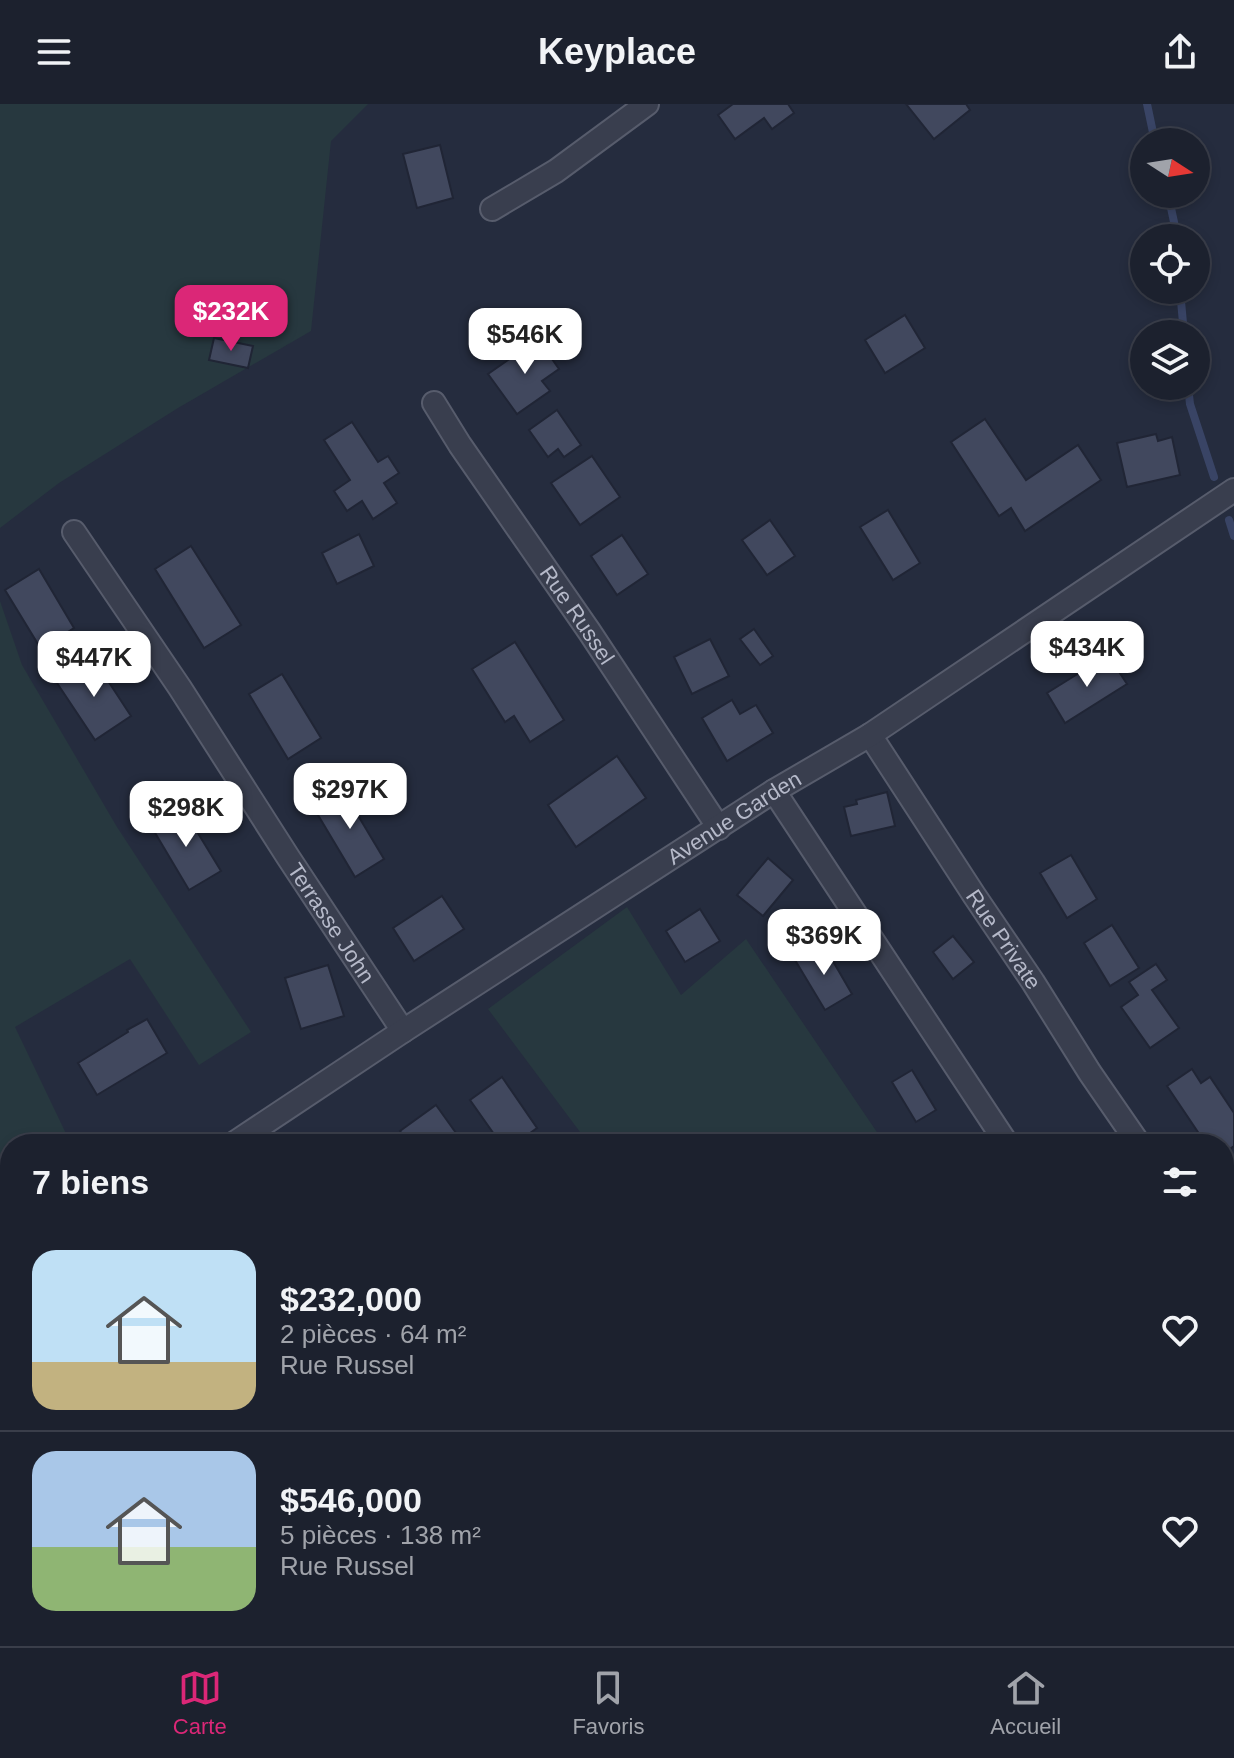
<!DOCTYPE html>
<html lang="fr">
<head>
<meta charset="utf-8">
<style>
  body { margin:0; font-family:Arial,sans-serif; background:#292e3a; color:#f1f3f6; height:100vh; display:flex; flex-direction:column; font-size:30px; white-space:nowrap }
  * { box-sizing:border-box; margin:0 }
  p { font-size:26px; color:#a0a3aa }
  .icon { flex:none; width:44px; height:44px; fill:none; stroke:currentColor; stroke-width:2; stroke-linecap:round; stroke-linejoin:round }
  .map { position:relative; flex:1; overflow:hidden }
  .drawer { position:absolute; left:0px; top:1030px; width:1234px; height:512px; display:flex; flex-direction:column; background:#1c212e; border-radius:32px 32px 0 0; box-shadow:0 4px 12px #0003,0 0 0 2px #3a3e4a }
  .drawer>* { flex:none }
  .needle { width:52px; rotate:102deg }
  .buttons { position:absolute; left:1130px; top:24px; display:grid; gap:16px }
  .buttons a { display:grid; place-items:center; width:80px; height:80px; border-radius:50%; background:#1c212e; box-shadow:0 4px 12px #0003,0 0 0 2px #3a3e4a; font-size:40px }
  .price { position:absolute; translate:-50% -68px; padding:0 18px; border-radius:16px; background:#fff; color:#222; font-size:26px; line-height:52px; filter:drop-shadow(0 2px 4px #0008) }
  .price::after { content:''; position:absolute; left:50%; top:48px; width:24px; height:18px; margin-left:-12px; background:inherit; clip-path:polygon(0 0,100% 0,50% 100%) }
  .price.selected { background:#db2777; color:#fff }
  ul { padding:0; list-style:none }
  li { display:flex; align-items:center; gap:24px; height:200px; padding:0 32px }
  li+li { border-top:2px solid #3a3e4a }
  li span { display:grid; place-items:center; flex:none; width:224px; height:160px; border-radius:24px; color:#555 }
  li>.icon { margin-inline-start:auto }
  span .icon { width:96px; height:96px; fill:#fffc; stroke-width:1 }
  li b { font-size:34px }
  h2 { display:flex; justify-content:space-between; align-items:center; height:96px; padding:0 32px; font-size:34px }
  header { display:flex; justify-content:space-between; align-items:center; height:104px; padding:0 32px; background:#1c212e; font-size:36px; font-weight:700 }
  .menu { display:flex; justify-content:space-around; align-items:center; height:112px; border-top:2px solid #3a3e4a; background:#1c212e; font-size:22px; color:#a0a3aa }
  .menu a { display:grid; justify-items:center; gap:4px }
  .menu .selected { color:#db2777 }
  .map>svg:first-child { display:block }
  .green { fill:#27383f }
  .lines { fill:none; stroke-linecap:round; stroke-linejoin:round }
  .stream { stroke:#394465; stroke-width:8 }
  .building { fill:#41485e; stroke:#202535; stroke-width:2 }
  .minor-casing { stroke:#575c6c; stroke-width:26 }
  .minor { stroke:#393e4e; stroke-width:22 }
  .labels { text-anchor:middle; stroke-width:6; stroke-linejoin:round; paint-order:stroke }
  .street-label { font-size:22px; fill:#b5b9c9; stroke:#1e2333 }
</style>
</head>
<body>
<header><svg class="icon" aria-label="menu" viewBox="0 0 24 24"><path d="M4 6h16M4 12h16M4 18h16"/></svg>Keyplace<svg class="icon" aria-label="share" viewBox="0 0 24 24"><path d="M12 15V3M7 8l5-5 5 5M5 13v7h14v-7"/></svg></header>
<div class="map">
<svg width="1234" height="1542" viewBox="0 0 1234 1542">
  <rect width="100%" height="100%" fill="#252c3e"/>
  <!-- green -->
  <g class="green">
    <polygon points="0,0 368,0 331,37 311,227 178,304 59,379 0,424"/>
    <polygon points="0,497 22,561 117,723 251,928 199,961 130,855 15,923 71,1040 10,1040 10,1135 0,1120"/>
    <polygon points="627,803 681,891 746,835 885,1040 666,1040 661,1033 643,1040 589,1040 488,905"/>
    <polygon points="313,1532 762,1532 730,1542 319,1542"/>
    <polygon points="769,1532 925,1532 911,1542 777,1542"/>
  </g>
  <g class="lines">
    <!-- stream -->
    <g class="stream">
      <polyline points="1147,0 1155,38"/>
      <polyline points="1168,90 1174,118 1176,134"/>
      <polyline points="1180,186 1184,230"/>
      <polyline points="1188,282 1190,300 1214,373"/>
      <polyline points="1229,416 1234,432"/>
    </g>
  </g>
  <!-- building -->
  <g class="building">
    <polygon points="733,0 788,0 794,9 772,25 764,14 735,35 718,11"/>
    <polygon points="906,0 966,0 970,6 934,35"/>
    <polygon points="440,41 453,94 417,104 403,50"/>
    <polygon points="905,211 925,244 885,269 865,236"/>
    <polygon points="214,234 253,242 248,264 209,256"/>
    <polygon points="538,235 559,265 542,277 550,287 517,310 488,270"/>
    <polygon points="557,306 581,341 564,353 558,345 548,353 529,326"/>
    <polygon points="985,315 1026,376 1078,341 1101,376 1025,427 1011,404 999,412 951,338"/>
    <polygon points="352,318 378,358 388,352 399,369 384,379 397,399 373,415 362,397 347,407 334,387 350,376 324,336"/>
    <polygon points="1156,330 1158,337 1172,333 1180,371 1127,383 1117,339"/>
    <polygon points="592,352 620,393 580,421 551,379"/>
    <polygon points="888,406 920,459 893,476 860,423"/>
    <polygon points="770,416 795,452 767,471 742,436"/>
    <polygon points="359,430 374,462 337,480 322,449"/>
    <polygon points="622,431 648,470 617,491 591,452"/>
    <polygon points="191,442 241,521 204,544 155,465"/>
    <polygon points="39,465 74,524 41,545 5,486"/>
    <polygon points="754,525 773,552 760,561 740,535"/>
    <polygon points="710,535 729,572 692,590 674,553"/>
    <polygon points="515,538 564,616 530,638 514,612 505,618 472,565"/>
    <polygon points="1108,551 1127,580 1065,619 1047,589"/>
    <polygon points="93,554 131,612 95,636 57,579"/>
    <polygon points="282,570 321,634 288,655 249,590"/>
    <polygon points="732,596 740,610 756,601 773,629 727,657 702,614"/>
    <polygon points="617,652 646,694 576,743 548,701"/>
    <polygon points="362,678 367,687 350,698 384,755 355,773 315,706"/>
    <polygon points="887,688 895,722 851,732 844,703 857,700 856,696"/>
    <polygon points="182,703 221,767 189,786 151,722"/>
    <polygon points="1071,751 1097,795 1067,814 1040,769"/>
    <polygon points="768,754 793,776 763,812 737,791"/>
    <polygon points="442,792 464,825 414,857 393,824"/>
    <polygon points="700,805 720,837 685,858 666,827"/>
    <polygon points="1112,821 1139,864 1110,882 1084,839"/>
    <polygon points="953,832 974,858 953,875 933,848"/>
    <polygon points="823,840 852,890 825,906 795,856"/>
    <polygon points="1156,860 1167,876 1152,886 1179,924 1150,944 1121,903 1138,891 1129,878"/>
    <polygon points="328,861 344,912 301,925 285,874"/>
    <polygon points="147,915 167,949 97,991 78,959 128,928 127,926"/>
    <polygon points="1192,965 1201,979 1210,973 1234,1009 1234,1042 1224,1049 1224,1040 1206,1040 1167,982"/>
    <polygon points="912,966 936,1006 916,1018 892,978"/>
    <polygon points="502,973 537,1024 515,1040 501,1040 470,996"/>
    <polygon points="436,1001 461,1036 455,1040 409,1040 400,1027"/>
    <polygon points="197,1532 248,1532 255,1542 204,1542"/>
    <polygon points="1099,1532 1164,1532 1167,1536 1158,1542 1083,1542"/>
  </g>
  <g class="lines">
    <defs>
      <g id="minor">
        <polyline points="492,105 556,67 647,0"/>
        <path id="s1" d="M434 299 460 341 589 527 719 724"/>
        <path id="s2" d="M74 428 180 584 288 753 403 927"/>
        <path id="s3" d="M870 631 974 791 1033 878 1090 969 1139 1040"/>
        <polyline points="774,687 1007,1040"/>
        <path id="s4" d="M233 1040 403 927 774 687 870 631 1234 386"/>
        <polyline points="1224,1179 1234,1196"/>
        <polyline points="0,1194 10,1188"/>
        <polyline points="1224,1357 1234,1351"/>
        <polyline points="0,1378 10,1393"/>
        <polyline points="102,1532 108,1542"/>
        <polyline points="942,1542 957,1532"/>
      </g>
    </defs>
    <!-- minor casing -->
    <use href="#minor" class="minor-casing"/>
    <!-- minor -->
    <use href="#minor" class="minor"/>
  </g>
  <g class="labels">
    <!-- street labels -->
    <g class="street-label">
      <text dy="8" stroke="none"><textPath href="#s1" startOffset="256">Rue Russel</textPath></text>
      <text dy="8" stroke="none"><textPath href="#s4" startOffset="598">Avenue Garden</textPath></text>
      <text dy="8" stroke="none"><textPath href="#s2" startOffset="468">Terrasse John</textPath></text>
      <text dy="8" stroke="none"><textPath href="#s3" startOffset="244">Rue Private</textPath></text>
    </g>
  </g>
</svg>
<div class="buttons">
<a><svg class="needle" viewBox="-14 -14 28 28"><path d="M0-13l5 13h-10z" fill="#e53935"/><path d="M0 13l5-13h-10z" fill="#a0a3aa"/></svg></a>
<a><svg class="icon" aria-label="locate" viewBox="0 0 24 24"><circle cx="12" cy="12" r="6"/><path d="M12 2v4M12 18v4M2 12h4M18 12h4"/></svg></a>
<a><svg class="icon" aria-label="layers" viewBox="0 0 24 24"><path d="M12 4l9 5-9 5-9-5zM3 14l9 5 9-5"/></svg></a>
</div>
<b class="price selected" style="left:231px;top:249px">$232K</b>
<b class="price" style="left:525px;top:272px">$546K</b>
<b class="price" style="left:1087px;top:585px">$434K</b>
<b class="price" style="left:94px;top:595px">$447K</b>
<b class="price" style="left:350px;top:727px">$297K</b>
<b class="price" style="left:186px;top:745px">$298K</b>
<b class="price" style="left:824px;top:873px">$369K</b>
<section class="drawer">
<h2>7 biens<svg class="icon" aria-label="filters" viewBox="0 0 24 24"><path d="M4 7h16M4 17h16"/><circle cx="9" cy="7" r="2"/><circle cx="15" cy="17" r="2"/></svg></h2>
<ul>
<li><span style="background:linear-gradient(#bfe0f5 70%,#c2b280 0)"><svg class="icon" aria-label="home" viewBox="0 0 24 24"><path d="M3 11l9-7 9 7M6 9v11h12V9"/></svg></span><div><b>$232,000</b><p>2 pièces · 64 m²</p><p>Rue Russel</p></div><svg class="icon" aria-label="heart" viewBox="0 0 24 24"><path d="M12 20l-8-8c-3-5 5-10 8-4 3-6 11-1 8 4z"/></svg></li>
<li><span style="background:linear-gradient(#a9c7e8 60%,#8fb573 0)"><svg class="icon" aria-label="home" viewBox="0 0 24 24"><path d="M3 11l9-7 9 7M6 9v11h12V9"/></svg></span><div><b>$546,000</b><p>5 pièces · 138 m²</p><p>Rue Russel</p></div><svg class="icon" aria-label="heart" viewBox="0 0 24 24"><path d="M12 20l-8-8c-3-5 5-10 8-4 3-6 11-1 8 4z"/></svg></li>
</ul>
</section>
</div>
<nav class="menu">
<a class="selected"><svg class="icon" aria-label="map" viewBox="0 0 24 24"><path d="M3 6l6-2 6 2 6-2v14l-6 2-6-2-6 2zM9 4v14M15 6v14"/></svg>Carte</a>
<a><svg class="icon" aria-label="saved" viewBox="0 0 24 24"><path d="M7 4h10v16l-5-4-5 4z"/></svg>Favoris</a>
<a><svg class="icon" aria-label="home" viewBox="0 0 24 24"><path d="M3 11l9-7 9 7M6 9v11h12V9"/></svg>Accueil</a>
</nav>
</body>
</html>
